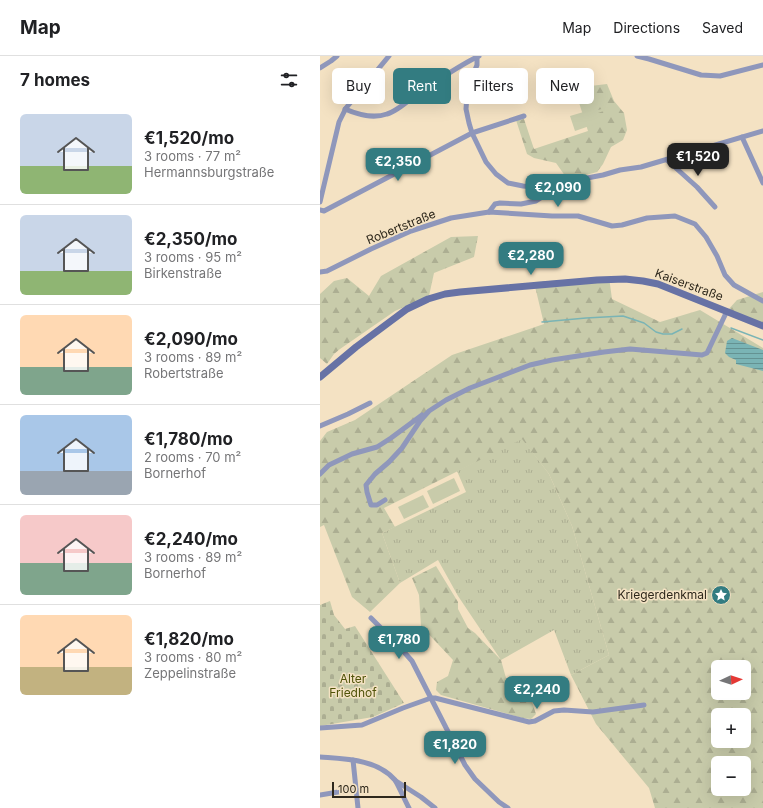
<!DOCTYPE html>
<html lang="en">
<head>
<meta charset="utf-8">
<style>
  body { margin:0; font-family:Inter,sans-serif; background:#f6f6f6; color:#202124; height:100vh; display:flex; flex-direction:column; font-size:15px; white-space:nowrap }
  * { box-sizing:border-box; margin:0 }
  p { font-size:13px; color:#757577 }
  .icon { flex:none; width:22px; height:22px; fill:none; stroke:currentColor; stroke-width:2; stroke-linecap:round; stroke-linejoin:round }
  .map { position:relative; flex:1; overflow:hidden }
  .drawer { display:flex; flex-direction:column; background:#fff; width:320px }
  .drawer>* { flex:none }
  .hud { position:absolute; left:12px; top:12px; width:371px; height:36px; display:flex; gap:8px }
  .needle { width:26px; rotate:86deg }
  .controls { position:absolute; left:391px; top:604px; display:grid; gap:8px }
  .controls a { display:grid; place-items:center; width:40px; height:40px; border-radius:6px; background:#fff; box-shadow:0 4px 16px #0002; font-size:20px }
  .scale { position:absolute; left:12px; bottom:10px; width:74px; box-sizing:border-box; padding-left:4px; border:2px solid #2e281c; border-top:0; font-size:11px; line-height:14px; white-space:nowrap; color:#2e281c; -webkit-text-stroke:3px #f4e2c3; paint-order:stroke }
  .price { position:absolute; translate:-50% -34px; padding:0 9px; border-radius:8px; background:#337c81; color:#fff; font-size:13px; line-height:26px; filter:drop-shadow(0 1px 2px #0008) }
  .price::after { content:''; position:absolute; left:50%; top:24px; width:12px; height:9px; margin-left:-6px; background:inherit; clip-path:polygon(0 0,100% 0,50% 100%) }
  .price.on { background:#222; color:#fff }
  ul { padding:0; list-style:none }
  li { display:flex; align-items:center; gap:12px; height:100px; padding:0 20px }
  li+li { border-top:1px solid #e0e0e0 }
  li span { display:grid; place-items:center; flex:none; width:112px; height:80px; border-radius:6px; color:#555 }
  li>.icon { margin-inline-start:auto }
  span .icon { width:48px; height:48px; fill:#fffc; stroke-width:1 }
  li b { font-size:17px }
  h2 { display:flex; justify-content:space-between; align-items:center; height:48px; padding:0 20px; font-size:17px }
  .chip { padding:0 14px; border-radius:6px; background:#fff; box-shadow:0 4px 16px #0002; font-size:14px; line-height:36px }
  .chip.on { background:#337c81; color:#fff }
  header { display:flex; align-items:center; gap:24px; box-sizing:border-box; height:56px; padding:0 20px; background:#fff; border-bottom:1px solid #e0e0e0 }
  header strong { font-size:19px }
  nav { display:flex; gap:22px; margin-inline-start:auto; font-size:14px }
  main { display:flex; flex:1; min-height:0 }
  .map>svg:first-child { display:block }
  .grass { fill:url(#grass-tufts) }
  .forest { fill:url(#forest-firs); fill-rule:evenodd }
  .cemetery { fill:url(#cemetery-stones) }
  .pitch { fill:#c8cbaa }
  .water { fill:url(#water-rules) }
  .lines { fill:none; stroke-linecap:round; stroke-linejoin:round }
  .stream { stroke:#7ab4b5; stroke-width:1.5 }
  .street { stroke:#8f97bb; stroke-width:5 }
  .secondary { stroke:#6772a5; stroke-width:7 }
  .labels { text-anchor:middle; stroke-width:3; stroke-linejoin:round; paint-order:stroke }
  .street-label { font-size:12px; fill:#2e281c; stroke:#f4e2c3 }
  .poi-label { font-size:12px; fill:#2e281c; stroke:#f4e2c3; text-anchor:end }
  .park-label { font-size:12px; fill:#505309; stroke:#f4e2c3 }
</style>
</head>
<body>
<header>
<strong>Map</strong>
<nav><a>Map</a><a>Directions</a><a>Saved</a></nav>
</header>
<main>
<section class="drawer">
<h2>7 homes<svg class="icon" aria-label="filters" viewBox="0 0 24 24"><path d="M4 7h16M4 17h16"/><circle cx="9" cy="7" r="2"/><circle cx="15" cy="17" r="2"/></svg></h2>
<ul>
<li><span style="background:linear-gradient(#c9d6e8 65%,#8fb573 0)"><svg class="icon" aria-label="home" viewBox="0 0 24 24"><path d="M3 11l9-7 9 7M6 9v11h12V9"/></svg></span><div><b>€1,520/mo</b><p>3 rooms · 77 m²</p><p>Hermannsburgstraße</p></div></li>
<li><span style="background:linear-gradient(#c9d6e8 70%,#8fb573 0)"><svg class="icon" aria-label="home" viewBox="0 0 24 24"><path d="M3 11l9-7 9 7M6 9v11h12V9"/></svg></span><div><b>€2,350/mo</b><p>3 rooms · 95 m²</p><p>Birkenstraße</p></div></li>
<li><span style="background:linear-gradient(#ffd9b3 65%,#7fa58c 0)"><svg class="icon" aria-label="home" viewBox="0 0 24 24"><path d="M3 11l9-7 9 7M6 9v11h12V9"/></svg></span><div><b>€2,090/mo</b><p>3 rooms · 89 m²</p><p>Robertstraße</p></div></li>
<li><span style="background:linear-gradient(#a9c7e8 70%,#9aa5b1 0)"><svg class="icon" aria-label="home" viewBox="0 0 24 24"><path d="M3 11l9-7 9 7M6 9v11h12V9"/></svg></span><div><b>€1,780/mo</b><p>2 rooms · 70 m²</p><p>Bornerhof</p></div></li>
<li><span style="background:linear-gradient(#f6c9c9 60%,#7fa58c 0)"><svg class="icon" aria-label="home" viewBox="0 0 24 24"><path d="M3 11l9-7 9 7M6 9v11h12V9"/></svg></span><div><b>€2,240/mo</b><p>3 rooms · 89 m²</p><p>Bornerhof</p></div></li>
<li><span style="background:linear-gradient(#ffd9b3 65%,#c2b280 0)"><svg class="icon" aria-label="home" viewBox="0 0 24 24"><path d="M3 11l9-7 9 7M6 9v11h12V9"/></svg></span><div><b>€1,820/mo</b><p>3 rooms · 80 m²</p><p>Zeppelinstraße</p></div></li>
</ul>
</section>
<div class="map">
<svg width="443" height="752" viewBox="0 0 443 752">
  <defs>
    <pattern id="grass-tufts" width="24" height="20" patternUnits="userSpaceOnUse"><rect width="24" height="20" fill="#c8cbaa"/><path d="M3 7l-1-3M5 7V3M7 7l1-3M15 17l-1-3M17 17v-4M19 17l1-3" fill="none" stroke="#acae92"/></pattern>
    <pattern id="forest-firs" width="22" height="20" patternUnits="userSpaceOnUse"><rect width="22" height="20" fill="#c8cbaa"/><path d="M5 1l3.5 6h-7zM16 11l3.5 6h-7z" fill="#acae92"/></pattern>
    <pattern id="cemetery-stones" width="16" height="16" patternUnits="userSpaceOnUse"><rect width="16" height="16" fill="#c8cbaa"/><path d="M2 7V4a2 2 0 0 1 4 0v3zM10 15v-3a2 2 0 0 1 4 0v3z" fill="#acae92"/></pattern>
    <pattern id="water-rules" width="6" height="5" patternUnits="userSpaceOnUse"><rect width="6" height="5" fill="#7ab4b5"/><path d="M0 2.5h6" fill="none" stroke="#649292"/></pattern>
  </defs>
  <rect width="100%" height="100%" fill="#f4e2c3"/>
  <!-- grass -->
  <polygon class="grass" points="202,382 229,418 252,470 289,599 251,619 234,574 181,604 138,540 118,504 80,527 62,477 146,436 137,415"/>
  <!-- forest -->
  <g class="forest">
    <polygon points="287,28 294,45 304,57 307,74 303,84 291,91 283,108 277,116 248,124 236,107 214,102 207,98 196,64 204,63 214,93 268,75 255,34 262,31"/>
    <polygon points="158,180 154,201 114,217 109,240 75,255 20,293 14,298 7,308 0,302 0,238 14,225 27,222 49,240 61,220 131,181"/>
    <path d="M289 221 292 243 340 266 380 254 443 292V752H335L329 732 276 668 251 619 289 599 252 470 229 418 202 383 64 452 75 471 62 477 80 527 50 556 32 541 4 469 0 471V385L7 376 35 364 132 299 224 268 214 226ZM398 611H424V637H398ZM398 659H424V685H398ZM398 707H424V733H398Z"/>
    <polygon points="443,236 443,270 407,255 417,244"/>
    <polygon points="116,510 138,546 138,553 148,572 155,577 181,604 186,622 212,646 216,658 211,663 202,662 121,639 116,634 117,626 128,620 133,604 101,570 99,539 92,522"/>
  </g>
  <!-- cemetery -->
  <polygon class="cemetery" points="10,545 14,559 25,573 35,570 84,647 53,661 0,670 0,549"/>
  <!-- pitch -->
  <g class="pitch">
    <polygon points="288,51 289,53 278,57 281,66 255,75 250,60 277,52 278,54"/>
    <polygon points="134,422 140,435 113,448 107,435"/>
    <polygon points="103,439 109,451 84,463 78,451"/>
  </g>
  <!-- water -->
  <polygon class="water" points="412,282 443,294 443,315 416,308 416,304 409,301 405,297 407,285"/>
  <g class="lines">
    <!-- stream -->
    <g class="stream">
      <polyline points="222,266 266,262 303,260 324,267 336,276 343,278 352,278 362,273"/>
      <polyline points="411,272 443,284"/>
    </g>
    <!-- street -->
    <g class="street">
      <polyline points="317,0 329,3 381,19 400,20 443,9"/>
      <polyline points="157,1 157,9 150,26 147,39 146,53 149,67 152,77 166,106 176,118 188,127 203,130 223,132 230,136"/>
      <polyline points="0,12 11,5 17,0"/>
      <path d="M25 53C39 59 53 63 67 58 75 56 87 46 93 41 114 27 136 11 159 0"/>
      <polyline points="422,81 443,127"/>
      <polyline points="347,104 377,131 395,151"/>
      <polyline points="0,146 19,66 26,52 69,0"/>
      <polyline points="0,154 4,155 152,77 204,60"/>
      <polyline points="169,156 175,148 180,147 201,148 216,145 230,136 251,125 283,119 300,114 321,111 443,75"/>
      <polyline points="0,216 7,215 51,193 91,175 131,162 169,156 232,160 258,160 292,170 302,169 327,162 355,160 375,168 386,181 397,200 405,219 414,229 443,245"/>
      <polyline points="0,370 28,358 50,347"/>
      <polyline points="0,418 9,409 32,398 57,391 71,382 102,359"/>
      <polyline points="65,444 57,449 51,449 47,436 46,429 55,418 69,406 82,392 100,365 109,355 126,344 150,332 210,309 232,304 284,296 310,293 382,299 387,297 407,255"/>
      <polyline points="51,562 76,587 92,605 145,709 155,723 179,746 188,752"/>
      <polyline points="0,672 42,669 83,652 111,642 115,642 209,666 215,665 234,655 244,654 273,656 324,649"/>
      <path d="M0 701C25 703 57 703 75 724 79 730 85 745 89 752"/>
      <polyline points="33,704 38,752"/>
      <polyline points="76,725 101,741 115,752"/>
      <polyline points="0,739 36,733"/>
    </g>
    <!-- secondary -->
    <polyline class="secondary" points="0,321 36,291 87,253 108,243 125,238 140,236 277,224 305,223 323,225 338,228 443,270"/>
  </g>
  <!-- icons -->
  <defs>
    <symbol id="sight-disc" viewBox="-11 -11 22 22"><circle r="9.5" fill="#337c81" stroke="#f4e2c3"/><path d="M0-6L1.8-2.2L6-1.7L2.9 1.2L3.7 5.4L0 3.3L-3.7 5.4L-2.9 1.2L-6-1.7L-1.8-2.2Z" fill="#fff"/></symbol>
  </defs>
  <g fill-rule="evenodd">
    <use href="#sight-disc" x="390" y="528" width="22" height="22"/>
  </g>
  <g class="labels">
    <!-- street labels -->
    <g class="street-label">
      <text transform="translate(81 171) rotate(-22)" y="4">Robertstraße</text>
      <text transform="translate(369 229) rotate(20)" y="4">Kaiserstraße</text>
    </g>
    <!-- poi labels -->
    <g class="poi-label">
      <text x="387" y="543">Kriegerdenkmal</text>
    </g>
    <!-- park labels -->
    <g class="park-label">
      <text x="33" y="627">Alter<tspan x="33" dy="14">Friedhof</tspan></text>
    </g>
  </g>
</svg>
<div class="controls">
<a><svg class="needle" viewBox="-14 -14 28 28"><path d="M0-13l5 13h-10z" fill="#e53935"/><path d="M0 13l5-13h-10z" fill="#757577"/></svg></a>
<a>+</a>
<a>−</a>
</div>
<div class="scale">100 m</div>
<b class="price on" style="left:378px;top:121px">€1,520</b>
<b class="price" style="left:78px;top:126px">€2,350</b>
<b class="price" style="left:238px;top:152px">€2,090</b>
<b class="price" style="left:211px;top:220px">€2,280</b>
<b class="price" style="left:79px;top:604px">€1,780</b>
<b class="price" style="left:217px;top:654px">€2,240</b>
<b class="price" style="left:135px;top:709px">€1,820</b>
<div class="hud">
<a class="chip">Buy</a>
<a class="chip on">Rent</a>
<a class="chip">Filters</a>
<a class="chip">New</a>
</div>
</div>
</main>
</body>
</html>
